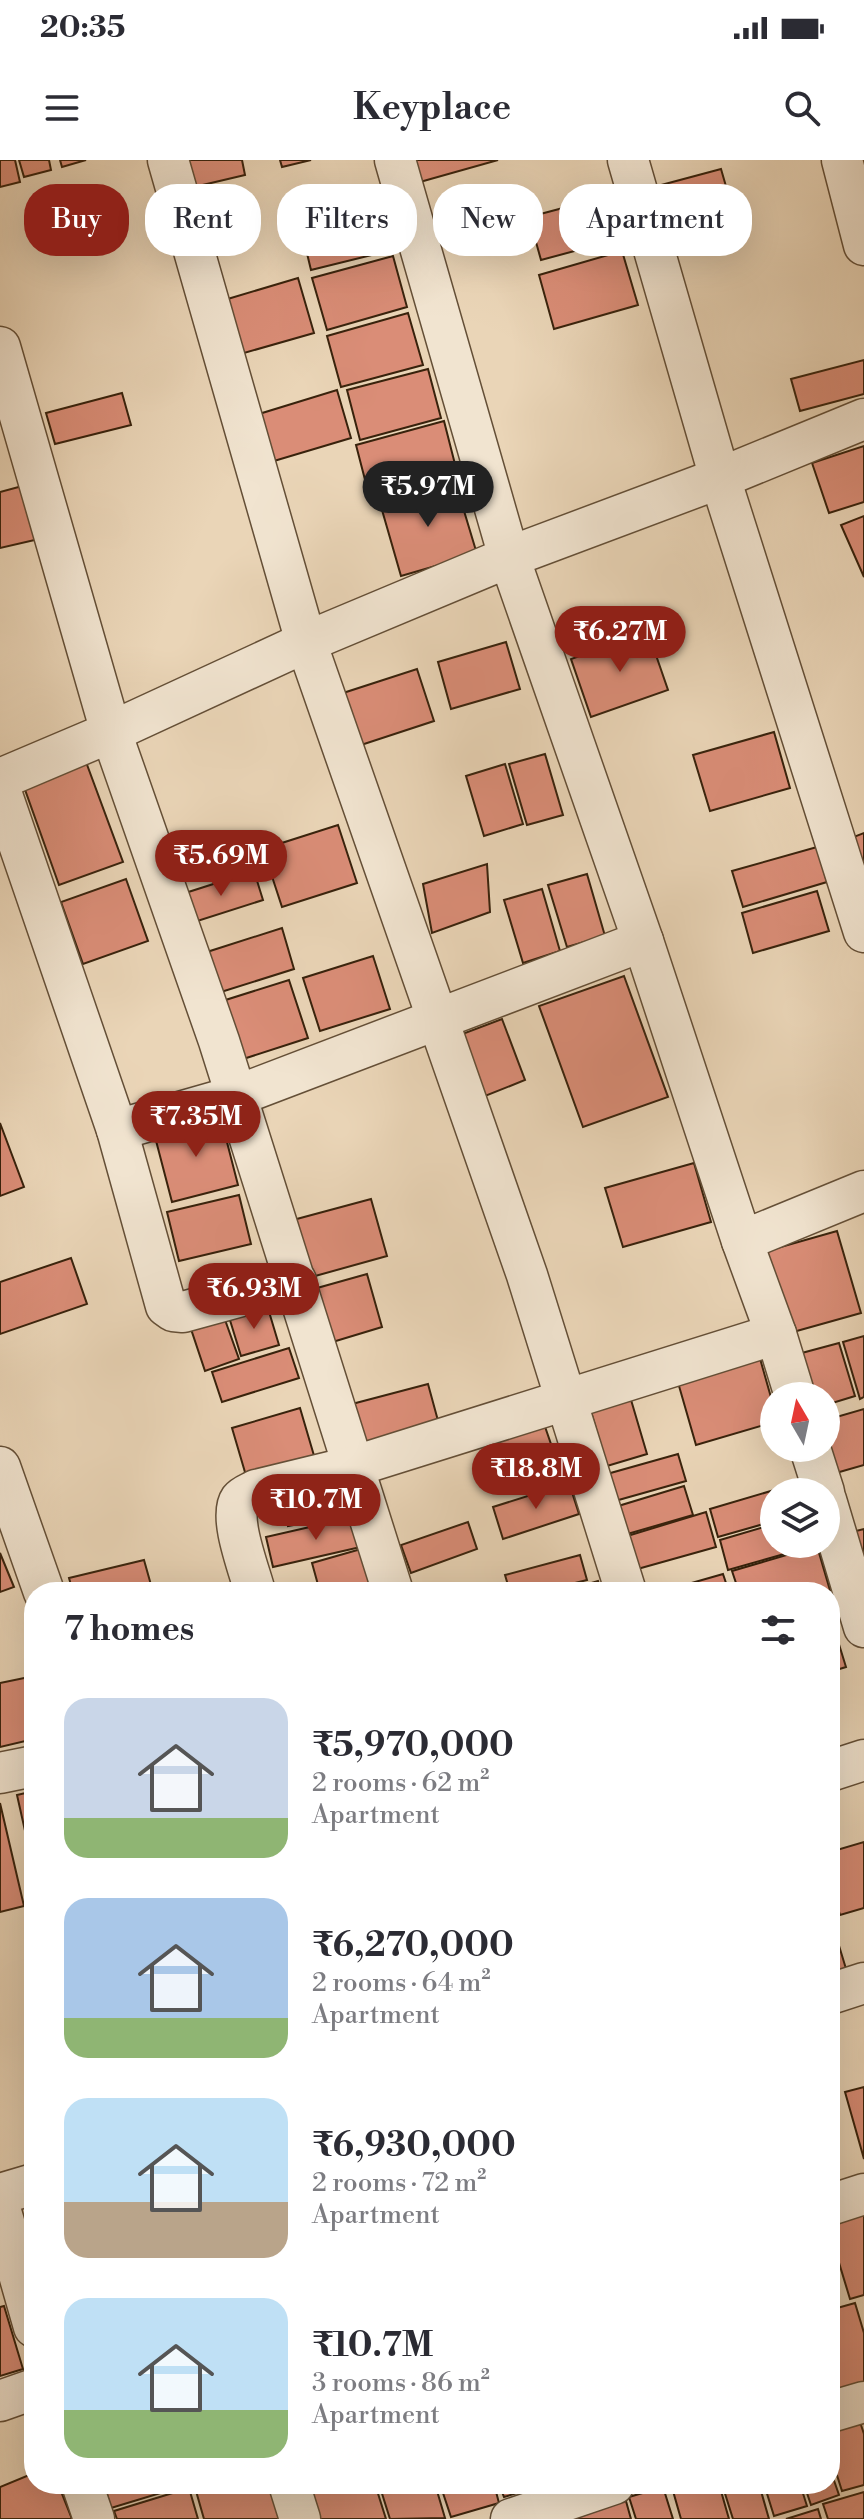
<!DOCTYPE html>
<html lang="en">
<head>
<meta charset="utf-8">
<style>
  body { margin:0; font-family:"Libre Bodoni",serif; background:#f7f7f7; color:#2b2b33; height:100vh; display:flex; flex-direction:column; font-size:30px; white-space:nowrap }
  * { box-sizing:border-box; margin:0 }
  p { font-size:26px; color:#7c7c81 }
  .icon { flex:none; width:44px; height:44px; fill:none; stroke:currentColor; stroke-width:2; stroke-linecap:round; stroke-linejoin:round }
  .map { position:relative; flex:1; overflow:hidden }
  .panel { position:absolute; left:24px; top:1422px; width:816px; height:912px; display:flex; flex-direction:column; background:#fff; border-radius:32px; box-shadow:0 8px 32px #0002 }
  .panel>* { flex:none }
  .banner { position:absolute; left:24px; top:24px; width:816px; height:72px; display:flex; gap:16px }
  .needle { width:52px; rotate:351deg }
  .fabs { position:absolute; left:760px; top:1222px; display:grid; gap:16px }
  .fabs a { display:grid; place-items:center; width:80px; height:80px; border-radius:50%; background:#fff; box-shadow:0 8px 32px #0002; font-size:40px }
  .price { position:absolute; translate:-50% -68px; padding:0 18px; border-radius:28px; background:#8f2418; color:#fff; font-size:26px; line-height:52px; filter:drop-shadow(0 2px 4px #0008) }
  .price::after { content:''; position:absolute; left:50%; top:48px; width:24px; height:18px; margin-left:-12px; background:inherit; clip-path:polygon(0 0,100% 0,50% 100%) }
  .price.on { background:#222; color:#fff }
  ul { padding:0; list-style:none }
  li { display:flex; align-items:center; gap:24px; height:200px; padding:0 40px }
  li span { display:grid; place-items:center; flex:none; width:224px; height:160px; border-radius:24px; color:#555 }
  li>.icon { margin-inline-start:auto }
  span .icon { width:96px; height:96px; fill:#fffc; stroke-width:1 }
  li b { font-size:34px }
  h2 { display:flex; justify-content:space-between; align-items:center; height:96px; padding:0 40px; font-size:34px }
  .pill { padding:0 28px; border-radius:32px; background:#fff; box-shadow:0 8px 32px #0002; font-size:28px; line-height:72px }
  .pill.on { background:#8f2418; color:#fff }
  .status { display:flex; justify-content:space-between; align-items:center; height:56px; padding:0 40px; background:#fff; direction:ltr }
  .status svg { height:22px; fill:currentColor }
  header { display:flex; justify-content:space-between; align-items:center; height:104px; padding:0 40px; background:#fff; font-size:36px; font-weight:700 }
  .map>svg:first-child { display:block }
  .building { fill:#da8d77; stroke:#38220c; stroke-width:2 }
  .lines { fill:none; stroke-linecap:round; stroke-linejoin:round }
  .minor-casing { stroke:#644f37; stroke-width:43 }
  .minor { stroke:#f1e4d0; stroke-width:40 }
</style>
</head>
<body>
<div class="status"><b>20:35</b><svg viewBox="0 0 49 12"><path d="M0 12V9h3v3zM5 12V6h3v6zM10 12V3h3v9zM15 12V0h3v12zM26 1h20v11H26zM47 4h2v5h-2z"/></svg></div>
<header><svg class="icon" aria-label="menu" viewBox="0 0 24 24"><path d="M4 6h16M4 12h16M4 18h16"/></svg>Keyplace<svg class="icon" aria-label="search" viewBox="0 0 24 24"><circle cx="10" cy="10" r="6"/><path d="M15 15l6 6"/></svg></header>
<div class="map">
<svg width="864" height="2359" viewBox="0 0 864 2359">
  <rect width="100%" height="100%" fill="#ead5b7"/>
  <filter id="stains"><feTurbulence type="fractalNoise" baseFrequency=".0025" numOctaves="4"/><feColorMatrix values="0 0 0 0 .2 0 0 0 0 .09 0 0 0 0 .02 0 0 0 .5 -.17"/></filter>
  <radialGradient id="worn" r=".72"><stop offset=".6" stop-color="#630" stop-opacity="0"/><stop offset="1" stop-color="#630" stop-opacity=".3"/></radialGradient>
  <!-- building -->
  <g class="building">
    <polygon points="0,0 15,0 20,22 0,27"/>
    <polygon points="19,0 49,0 51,10 24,17"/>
    <polygon points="60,0 86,0 62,7"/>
    <polygon points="187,0 242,0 245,15 194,27"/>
    <polygon points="280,0 311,0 282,7"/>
    <polygon points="414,0 498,0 420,22"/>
    <polygon points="721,9 734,54 662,73 650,28"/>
    <polygon points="612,35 623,78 541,100 529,57"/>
    <polygon points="379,37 392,90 311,110 298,56"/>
    <polygon points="622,91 638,145 554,169 539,115"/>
    <polygon points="393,96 407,147 327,170 312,118"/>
    <polygon points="298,118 314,173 237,195 221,141"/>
    <polygon points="408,153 423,205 341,227 327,176"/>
    <polygon points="864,200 864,234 800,251 791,219"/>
    <polygon points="428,209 441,258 360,280 347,230"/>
    <polygon points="337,230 351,278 274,301 259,254"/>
    <polygon points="122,233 131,265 55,284 46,253"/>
    <polygon points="444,261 458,316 370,339 356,285"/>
    <polygon points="864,286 864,342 829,353 812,303"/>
    <polygon points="455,321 477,394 401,416 380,343"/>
    <polygon points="26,325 39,379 0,388 0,332"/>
    <polygon points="864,356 864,417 841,365"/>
    <polygon points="648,472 668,530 591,557 571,499"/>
    <polygon points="506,482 520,529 451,549 438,502"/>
    <polygon points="417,509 434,561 355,587 337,535"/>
    <polygon points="774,572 790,628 710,651 693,595"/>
    <polygon points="545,594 563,655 527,665 509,604"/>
    <polygon points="86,602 123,702 59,725 23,624"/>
    <polygon points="505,604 523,664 484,676 466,616"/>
    <polygon points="338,665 357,723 282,747 263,689"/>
    <polygon points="864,673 864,706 851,678"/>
    <polygon points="817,687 827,722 743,747 732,711"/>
    <polygon points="487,704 490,752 432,773 423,724"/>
    <polygon points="254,711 263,740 188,764 179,735"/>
    <polygon points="587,714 605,776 567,787 548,725"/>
    <polygon points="126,719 148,781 83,804 61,742"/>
    <polygon points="542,729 560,791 523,803 504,740"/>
    <polygon points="817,731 829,771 753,793 742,753"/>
    <polygon points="282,768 294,809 221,832 207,792"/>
    <polygon points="373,796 390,849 320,871 303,818"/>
    <polygon points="624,816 668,937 583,967 539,846"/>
    <polygon points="289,820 308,878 234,902 216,843"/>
    <polygon points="502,859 525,920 480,938 457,876"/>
    <polygon points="220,955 238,1025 172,1042 154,973"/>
    <polygon points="0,963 24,1027 0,1036"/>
    <polygon points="694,1003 711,1062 623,1087 605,1028"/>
    <polygon points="239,1035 251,1084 179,1101 167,1052"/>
    <polygon points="371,1039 387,1096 308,1118 293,1060"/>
    <polygon points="837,1071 861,1153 786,1174 763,1092"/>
    <polygon points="71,1098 87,1144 0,1174 0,1122"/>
    <polygon points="367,1114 382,1167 326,1184 310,1130"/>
    <polygon points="267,1145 279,1185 241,1196 229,1157"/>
    <polygon points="224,1157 239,1199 205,1211 191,1169"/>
    <polygon points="864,1176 864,1237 860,1239 843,1182"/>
    <polygon points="839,1183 855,1236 826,1245 826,1236 810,1236 798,1194"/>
    <polygon points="289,1188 299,1218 222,1242 212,1212"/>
    <polygon points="759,1195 774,1248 774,1262 696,1285 677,1219"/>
    <polygon points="428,1224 440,1268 364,1288 352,1244"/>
    <polygon points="629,1233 647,1294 607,1306 589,1245"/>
    <polygon points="300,1248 315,1299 247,1319 232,1268"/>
    <polygon points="864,1249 864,1305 836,1313 826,1279 826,1260"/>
    <polygon points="542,1258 562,1316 512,1333 492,1274"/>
    <polygon points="678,1294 686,1321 615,1341 607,1314"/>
    <polygon points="351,1319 358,1353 288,1366 281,1331"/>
    <polygon points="569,1323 579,1354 503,1379 493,1347"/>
    <polygon points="798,1323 801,1332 774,1332 774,1361 718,1377 710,1349"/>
    <polygon points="684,1326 693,1355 624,1375 615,1347"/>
    <polygon points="706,1352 716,1387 634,1410 624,1377"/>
    <polygon points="358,1356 365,1386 273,1407 266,1377"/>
    <polygon points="468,1362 477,1389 411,1413 401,1385"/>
    <polygon points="774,1364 774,1384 809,1384 809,1387 728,1410 720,1380"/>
    <polygon points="864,1369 864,1405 852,1372"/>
    <polygon points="817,1386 834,1444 830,1446 830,1432 739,1432 732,1411"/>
    <polygon points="361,1389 373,1432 320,1432 312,1403"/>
    <polygon points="0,1393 14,1427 0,1432"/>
    <polygon points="580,1395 587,1420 539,1432 510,1432 505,1415"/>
    <polygon points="144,1400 153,1432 73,1432 69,1418"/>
    <polygon points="723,1414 729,1432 660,1432"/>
    <polygon points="598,1421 601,1432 561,1432"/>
    <polygon points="239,1424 240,1432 191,1432"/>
    <polygon points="830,1455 846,1507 830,1512"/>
    <polygon points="34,1516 34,1579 0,1587 0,1523"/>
    <polygon points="34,1631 34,1711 17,1635"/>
    <polygon points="0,1643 24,1746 0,1752"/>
    <polygon points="864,1682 864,1748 840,1755 830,1721 830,1692"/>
    <polygon points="830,1756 847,1812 830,1817"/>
    <polygon points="864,1927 864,1999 845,1932"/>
    <polygon points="864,2054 864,2135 850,2139 830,2073 830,2064"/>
    <polygon points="855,2143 864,2173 864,2222 830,2231 830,2150"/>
    <polygon points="4,2146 23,2209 0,2216 0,2147"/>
    <polygon points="859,2259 864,2274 864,2325 842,2331 830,2293 830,2268"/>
    <polygon points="830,2309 839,2335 811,2345 804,2324 830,2324"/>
    <polygon points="34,2313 34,2324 58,2324 72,2359 0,2359 0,2327"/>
    <polygon points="104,2324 187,2324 187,2325 111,2348"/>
    <polygon points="194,2324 276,2324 282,2359 204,2359"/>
    <polygon points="305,2324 375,2324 386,2359 316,2359"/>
    <polygon points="379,2324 435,2324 445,2358 390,2359"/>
    <polygon points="440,2324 494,2324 499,2343 451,2357"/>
    <polygon points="499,2324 547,2324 504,2337"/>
    <polygon points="671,2324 719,2324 729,2359 681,2359"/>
    <polygon points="722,2324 759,2324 769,2359 733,2359"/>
    <polygon points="764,2324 800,2324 807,2346 774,2356"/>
    <polygon points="663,2327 673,2359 636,2359 629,2337"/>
    <polygon points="189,2328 198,2359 117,2359 114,2351"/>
    <polygon points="864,2332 864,2359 828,2359 823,2344"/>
    <polygon points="624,2334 631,2359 578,2359 575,2348"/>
    <polygon points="818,2349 821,2359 786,2359"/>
  </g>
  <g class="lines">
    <defs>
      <g id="minor">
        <polyline points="168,0 306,482 527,1115 626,1432"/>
        <polyline points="395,0 509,397 643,781 742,1081 864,1031"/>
        <polyline points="628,0 720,318 864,772"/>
        <polyline points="842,0 864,85"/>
        <polyline points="0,187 111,572 219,881 393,1432"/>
        <polyline points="0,619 111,572 306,482 509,397 720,318 864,259"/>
        <polyline points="0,629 117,970 166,1146 173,1151 183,1152 296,1121"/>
        <polyline points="117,970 236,936 643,781"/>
        <polyline points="742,1081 776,1174 795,1236"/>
        <polyline points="810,1288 824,1332"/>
        <polyline points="0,1307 44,1432"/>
        <polyline points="826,1340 864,1467"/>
        <path d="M255 1432C250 1412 228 1357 240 1340 244 1335 251 1333 256 1330L355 1306 776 1174"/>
        <polyline points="830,1611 864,1600"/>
        <polyline points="0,1613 34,1606"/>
        <polyline points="830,1834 864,1823"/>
        <polyline points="0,2034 34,2024"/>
        <polyline points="830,2045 864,2034"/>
        <polyline points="0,2048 34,2167"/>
        <polyline points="0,2241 34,2229"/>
        <polyline points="830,2252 864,2242"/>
        <polyline points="82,2324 94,2359"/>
        <polyline points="289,2324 300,2359"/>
        <polyline points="511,2359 614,2324"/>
      </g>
    </defs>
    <!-- minor casing -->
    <use href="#minor" class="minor-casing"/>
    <!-- minor -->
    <use href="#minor" class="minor"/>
  </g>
  <rect width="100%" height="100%" filter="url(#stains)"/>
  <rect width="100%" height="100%" fill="url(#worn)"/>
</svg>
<div class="fabs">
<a><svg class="needle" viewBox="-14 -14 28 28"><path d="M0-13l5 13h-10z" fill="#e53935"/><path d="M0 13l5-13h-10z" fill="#7c7c81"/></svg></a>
<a><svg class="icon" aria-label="layers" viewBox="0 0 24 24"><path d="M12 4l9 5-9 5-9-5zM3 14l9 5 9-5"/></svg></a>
</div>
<b class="price on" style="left:428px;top:369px">₹5.97M</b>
<b class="price" style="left:620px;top:514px">₹6.27M</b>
<b class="price" style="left:221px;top:738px">₹5.69M</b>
<b class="price" style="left:196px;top:999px">₹7.35M</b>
<b class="price" style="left:254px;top:1171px">₹6.93M</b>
<b class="price" style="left:536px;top:1351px">₹18.8M</b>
<b class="price" style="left:316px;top:1382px">₹10.7M</b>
<div class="banner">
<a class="pill on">Buy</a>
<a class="pill">Rent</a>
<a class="pill">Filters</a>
<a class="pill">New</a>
<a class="pill">Apartment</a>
</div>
<section class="panel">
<h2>7 homes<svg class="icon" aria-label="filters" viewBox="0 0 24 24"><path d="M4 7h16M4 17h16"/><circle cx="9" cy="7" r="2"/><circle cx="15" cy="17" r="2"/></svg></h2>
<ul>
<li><span style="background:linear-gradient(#c9d6e8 75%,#8fb573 0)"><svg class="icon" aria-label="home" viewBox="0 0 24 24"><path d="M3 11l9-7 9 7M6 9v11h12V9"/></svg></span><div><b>₹5,970,000</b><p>2 rooms · 62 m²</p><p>Apartment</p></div></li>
<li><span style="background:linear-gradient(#a9c7e8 75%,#8fb573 0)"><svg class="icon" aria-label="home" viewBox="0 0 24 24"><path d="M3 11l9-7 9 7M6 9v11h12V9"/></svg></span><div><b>₹6,270,000</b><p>2 rooms · 64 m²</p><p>Apartment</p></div></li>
<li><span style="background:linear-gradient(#bfe0f5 65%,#b9a48a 0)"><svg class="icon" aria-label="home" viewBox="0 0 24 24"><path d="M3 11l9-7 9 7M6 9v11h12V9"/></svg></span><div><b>₹6,930,000</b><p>2 rooms · 72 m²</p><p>Apartment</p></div></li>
<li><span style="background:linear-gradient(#bfe0f5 70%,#8fb573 0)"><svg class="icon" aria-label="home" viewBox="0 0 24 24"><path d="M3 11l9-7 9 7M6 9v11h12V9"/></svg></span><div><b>₹10.7M</b><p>3 rooms · 86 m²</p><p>Apartment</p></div></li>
</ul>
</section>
</div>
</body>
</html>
